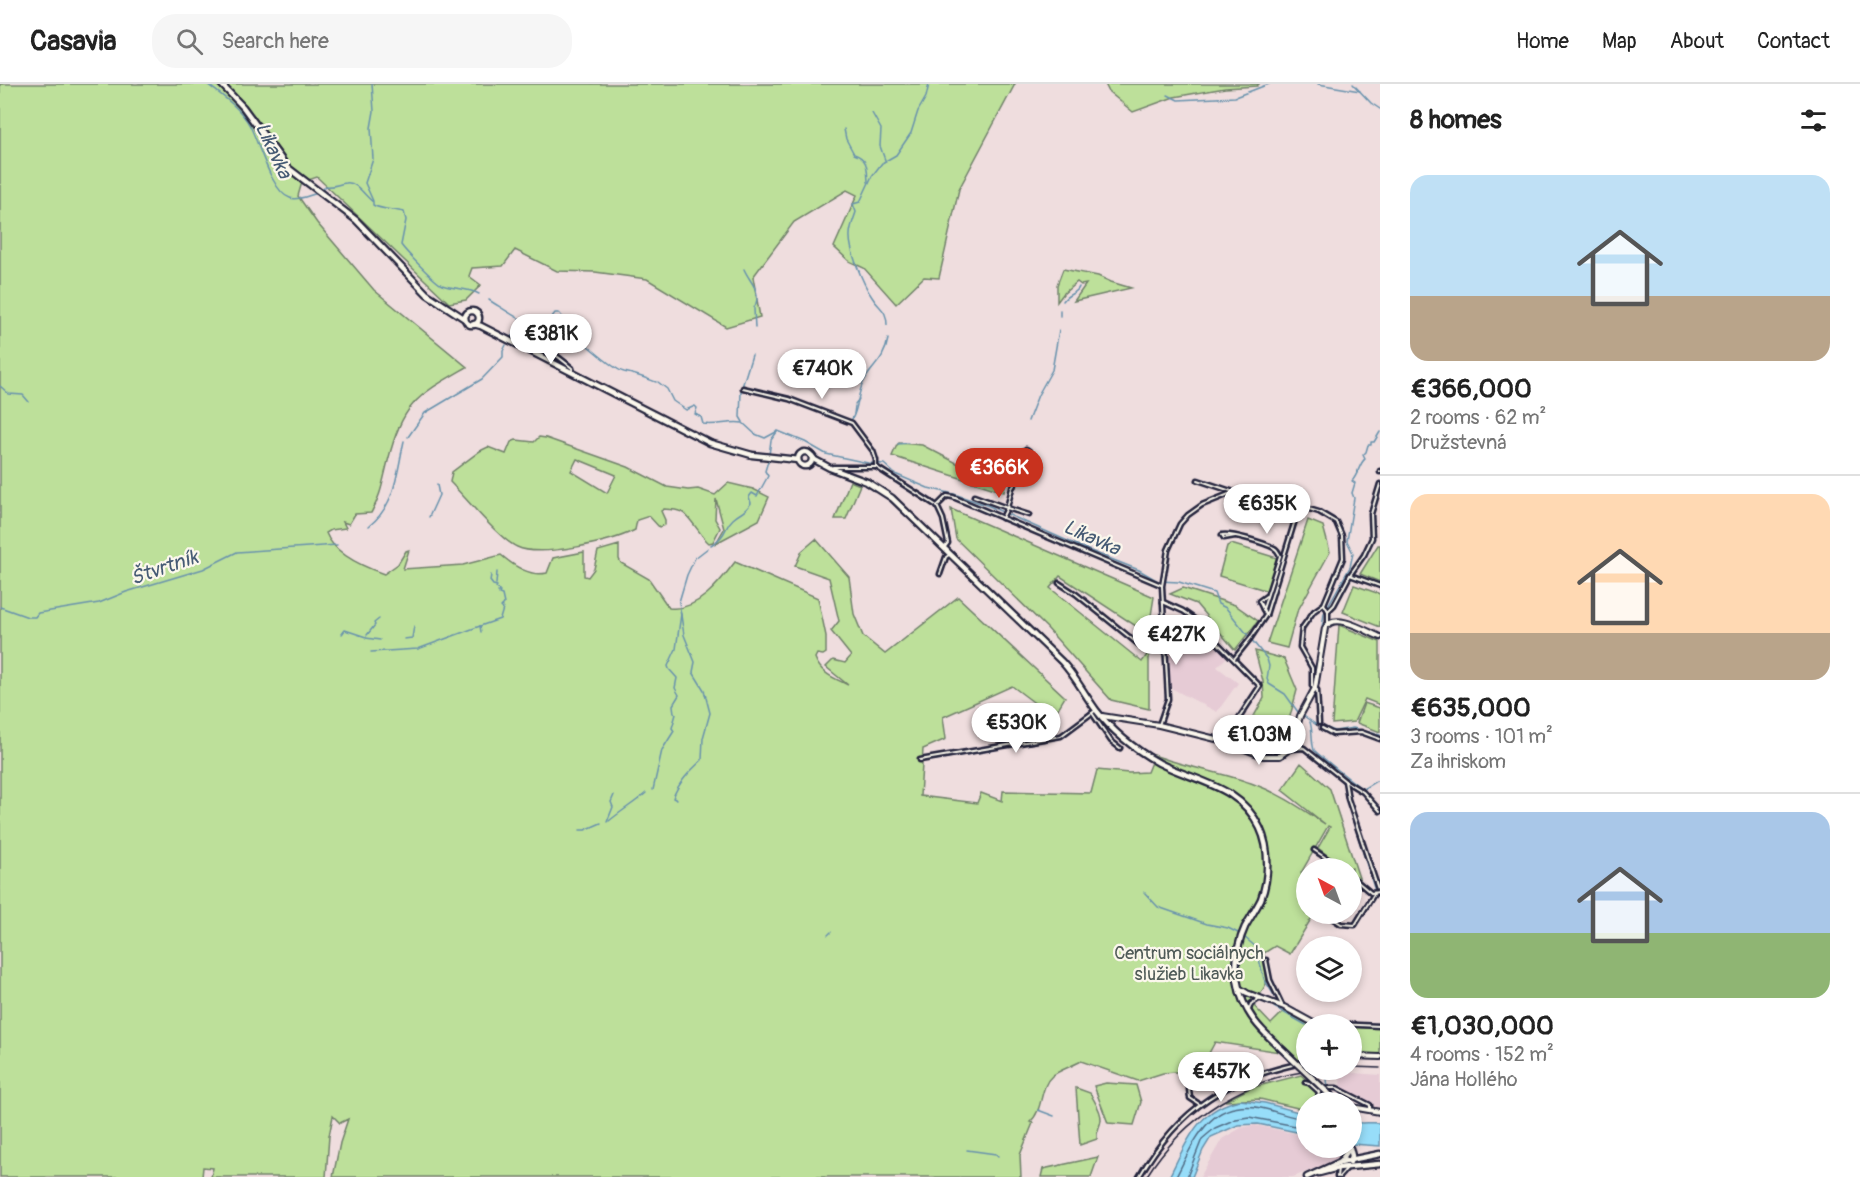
<!DOCTYPE html>
<html lang="en">
<head>
<meta charset="utf-8">
<style>
  body { margin:0; font-family:Pangolin,sans-serif; background:#f6f6f6; color:#222; height:100vh; display:flex; flex-direction:column; font-size:22px; white-space:nowrap }
  * { box-sizing:border-box; margin:0 }
  p { font-size:20px; color:#767676 }
  .icon { flex:none; width:33px; height:33px; fill:none; stroke:currentColor; stroke-width:2; stroke-linecap:round; stroke-linejoin:round }
  .map { position:relative; flex:1; overflow:hidden }
  .drawer { display:flex; flex-direction:column; background:#fff; width:480px }
  .drawer>* { flex:none }
  .needle { width:39px; rotate:319deg }
  .fabs { position:absolute; left:1296px; top:774px; display:grid; gap:12px }
  .fabs a { display:grid; place-items:center; width:66px; height:66px; border-radius:50%; background:#fff; box-shadow:0 3px 9px #0003; font-size:30px }
  .price { position:absolute; translate:-50% -51px; padding:0 14px; border-radius:21px; background:#fff; color:#222; font-size:20px; line-height:39px; filter:drop-shadow(0 2px 3px #0008) }
  .price::after { content:''; position:absolute; left:50%; top:36px; width:18px; height:14px; margin-left:-9px; background:inherit; clip-path:polygon(0 0,100% 0,50% 100%) }
  .price.on { background:#c8321e; color:#fff }
  ul { padding:0; list-style:none }
  li { display:grid; align-content:center; gap:12px; height:318px; padding:0 30px }
  li+li { border-top:2px solid #e0e0e0 }
  li span { display:grid; place-items:center; height:186px; border-radius:18px; color:#555 }
  li>.icon { margin-inline-start:auto }
  span .icon { width:108px; height:108px; fill:#fffc; stroke-width:1 }
  li b { font-size:26px }
  h2 { display:flex; justify-content:space-between; align-items:center; height:72px; padding:0 30px; font-size:26px }
  header { display:flex; align-items:center; gap:36px; box-sizing:border-box; height:84px; padding:0 30px; background:#fff; border-bottom:2px solid #e0e0e0 }
  header strong { font-size:28px }
  nav { display:flex; gap:33px; margin-inline-start:auto; font-size:21px }
  .search { width:420px; height:54px; background:#f6f6f6; display:flex; align-items:center; gap:15px; box-sizing:border-box; padding:0 21px; border-radius:24px; color:#767676; font-size:22px }
  main { display:flex; flex:1; min-height:0 }
  .map>svg:first-child { display:block }
  .built { fill:#e6cbd5 }
  .green { fill:#bde09a; stroke:#70816a; stroke-width:1.5; fill-rule:evenodd }
  .water { fill:#97ddf9; stroke:#6892ad; stroke-width:1.5 }
  .lines { fill:none; stroke-linecap:round; stroke-linejoin:round }
  .shore { stroke:#516d87; stroke-width:1.5 }
  .stream { stroke:#6892ad; stroke-width:1.5 }
  .street-casing { stroke:#22223b; stroke-width:7 }
  .secondary-casing { stroke:#22223b; stroke-width:8 }
  .primary-casing { stroke:#22223b; stroke-width:9 }
  .street { stroke:#fbf7ec; stroke-width:2 }
  .secondary { stroke:#fbf7ec; stroke-width:4 }
  .primary { stroke:#fbf7ec; stroke-width:4.5 }
  .rail { stroke:#22223b; stroke-width:1.5 }
  .primary-bridge-casing { stroke:#22223b; stroke-width:9; stroke-linecap:butt }
  .primary-bridge { stroke:#fbf7ec; stroke-width:4.5 }
  .labels { text-anchor:middle; stroke-width:4.5; stroke-linejoin:round; paint-order:stroke }
  .park-label { font-size:18px; fill:#505b58; stroke:#fbf7ec }
  .water-label { font-size:20px; font-style:italic; fill:#455a74; stroke:#fbf7ec }
</style>
</head>
<body>
<header>
<strong>Casavia</strong>
<div class="search"><svg class="icon" aria-label="search" viewBox="0 0 24 24"><circle cx="10" cy="10" r="6"/><path d="M15 15l6 6"/></svg>Search here</div>
<nav><a>Home</a><a>Map</a><a>About</a><a>Contact</a></nav>
</header>
<main>
<div class="map">
<svg width="1380" height="1093" viewBox="0 0 1380 1093">
  <rect width="100%" height="100%" fill="#efddde"/>
  <filter id="ink" filterUnits="userSpaceOnUse"><feTurbulence type="fractalNoise" baseFrequency=".0167" numOctaves="2"/><feDisplacementMap in="SourceGraphic" scale="12" xChannelSelector="R" yChannelSelector="G"/><feConvolveMatrix kernelMatrix="1 2 1 2 8 2 1 2 1" color-interpolation-filters="sRGB"/></filter>
  <g filter="url(#ink)">
    <!-- built -->
    <g class="built">
      <polygon points="1194,538 1228,572 1217,583 1238,599 1217,628 1169,603 1168,563"/>
      <polygon points="1341,988 1380,991 1380,1025 1373,1025 1371,1020 1340,1004"/>
      <polygon points="1255,1041 1306,1052 1306,1064 1346,1065 1336,1076 1293,1093 1200,1093 1222,1055 1241,1044"/>
    </g>
    <!-- green -->
    <g class="green">
      <path d="M0 0H1015L959 105 939 194 924 193 896 220 864 184 849 177 834 163 857 111 847 106 794 138 753 193 760 233 726 243 647 195 595 188 557 187 515 166 503 182 472 184 469 192 481 201 466 216 449 219 317 93 302 98 298 112 317 139 374 206 467 283C417 312 403 318 388 377 383 396 381 412 371 429L355 430 349 440 343 438 346 444 331 446 326 449C334 470 364 483 384 490L398 480 406 467 409 466 403 485 463 481 501 471C514 482 530 493 547 489L553 474 584 468V492L588 493 594 485 598 467 619 461V475L621 479 649 495 669 524C697 528 720 498 735 478L818 514 826 552V569L823 571 817 570 815 574C821 590 834 594 848 601L826 583 833 576 845 579 851 572 831 547 839 537 829 494 795 482 802 467 816 455 849 493 854 530 863 552 885 570 958 513 1065 613 1053 633 1012 602 943 633 946 655 923 665 920 712 977 719 981 709 1002 717 1003 707 1091 709 1097 686 1129 689 1147 688 1154 671C1187 684 1223 688 1256 701 1281 710 1302 725 1325 740L1282 706 1301 679 1330 705 1360 797 1352 790V784H1344L1318 764 1330 743 1328 742 1301 789 1306 800V830H1314L1290 870 1275 862 1264 869 1267 898 1254 922 1271 940 1284 927 1308 940 1306 975 1299 976 1285 963 1280 968 1215 958 1200 986 1163 989 1138 997 1081 977C1073 982 1059 986 1052 992 1039 1003 1044 1026 1030 1038L1033 1039 1020 1071 1021 1093H333L340 1059 348 1035 340 1039 333 1032 329 1052 326 1093H211L213 1084 203 1083 202 1093H0Z"/>
      <polygon points="1105,0 1259,0 1257,2 1225,4 1174,13 1133,28 1109,8"/>
      <polygon points="1063,185 1098,192 1111,198 1131,204 1074,217 1086,200 1081,201 1077,198 1063,210 1057,218 1057,201"/>
      <path d="M539 353 546 354 628 383 667 403 688 406 698 405 715 411 728 399 753 405 769 413 759 436 716 459 724 445 716 415 715 435 720 444 713 458 709 459C700 452 689 429 679 427 674 425 669 426 664 425L661 427 665 436V441L659 443 649 432 637 436 635 446C612 458 540 474 517 463 500 456 465 413 450 398L452 388 480 367 488 363 506 370 511 358 516 356 534 358ZM577 375 616 391 607 409 571 387Z"/>
      <polygon points="899,359 922,361 976,389 1005,400 1004,408 892,372 897,361"/>
      <polygon points="850,397 860,401 846,435 835,435"/>
      <polygon points="951,425 1154,513 1148,550 1060,492 1050,504 1142,578 1149,568 1149,625 1111,616 1047,544 956,455"/>
      <polygon points="1308,436 1323,442 1330,468 1297,528 1287,564 1267,559"/>
      <polygon points="1231,460 1277,474 1268,507 1219,492 1227,462"/>
      <polygon points="1378,461 1380,461 1380,498 1360,490"/>
      <polygon points="1354,501 1380,510 1380,543 1343,528"/>
      <polygon points="1183,504 1235,521 1258,537 1235,566 1196,520 1170,510"/>
      <polygon points="1339,541 1380,558 1380,621 1365,615 1354,638 1332,640"/>
      <polygon points="1255,567 1284,575 1297,606 1284,655 1270,662 1244,650 1264,614 1263,597"/>
      <polygon points="1364,619 1380,624 1380,648 1357,639"/>
      <polygon points="1352,943 1380,944 1380,970 1352,969"/>
      <polygon points="1301,991 1330,1018 1306,1018 1306,1026 1260,1015 1225,1017 1250,1004"/>
      <polygon points="1106,999 1136,1001 1141,1018 1134,1041 1108,1039 1094,1002"/>
      <path d="M1076 1004 1090 1009C1094 1017 1102 1027 1101 1036 1100 1044 1096 1046 1097 1055L1080 1061Z"/>
      <polygon points="1098,1073 1091,1093 1041,1093 1043,1085"/>
    </g>
    <!-- water -->
    <g class="water">
      <path d="M1240 1016 1265 1019 1306 1030V1050L1258 1040 1238 1041 1211 1053 1203 1066 1192 1093H1169C1187 1058 1197 1025 1240 1016Z"/>
      <path d="M1352 1038C1361 1040 1370 1038 1380 1039V1062L1352 1060Z"/>
    </g>
    <g class="lines">
      <!-- shore -->
      <g class="shore">
        <path d="M1176 1093C1195 1056 1210 1014 1261 1024 1276 1027 1291 1034 1306 1035"/>
        <polyline points="1187,1093 1202,1055 1215,1044 1236,1035 1249,1033 1306,1044"/>
      </g>
      <!-- stream -->
      <g class="stream">
        <path d="M207 0C223 12 241 25 250 42 259 59 272 109 290 114 298 117 309 111 318 109"/>
        <polyline points="372,0 374,27 371,44 373,75 365,99 373,117"/>
        <polyline points="1318,0 1360,7"/>
        <polyline points="1353,0 1371,19 1380,25"/>
        <polyline points="1168,11 1178,16 1235,13 1269,0"/>
        <polyline points="872,29 881,45 880,62 885,76"/>
        <path d="M844 45 846 55 854 70C869 75 867 86 868 98"/>
        <path d="M321 107 326 102C334 103 338 100 346 99 356 97 365 112 373 118V121C381 126 394 125 404 128L406 136 401 161C406 168 435 198 442 201 452 205 468 204 479 210"/>
        <path d="M744 185C750 199 763 207 754 224"/>
        <path d="M489 216C507 227 524 241 545 242L555 229H559C565 234 566 243 572 248 583 257 612 285 624 288 635 290 645 294 656 298"/>
        <path d="M1063 217C1068 209 1077 210 1079 203"/>
        <polyline points="754,225 755,244"/>
        <polyline points="1060,232 1060,226"/>
        <path d="M887 241C887 225 879 225 872 213 863 200 849 166 850 151 850 143 854 135 856 128L853 120 860 118 872 92 882 79 896 71 911 49 918 27 926 13 929 0"/>
        <path d="M511 253C521 245 532 252 543 244"/>
        <path d="M658 298 667 305 673 317 686 326 695 322 697 324 695 330 701 333 703 340C717 342 729 337 743 339L755 350 765 354 778 347 805 358 826 370 868 379 884 380 895 390 928 404 954 410 989 422 1088 466 1139 486 1158 497 1179 498 1214 509 1218 520 1226 524 1267 575 1269 582 1267 595 1269 600 1285 610 1298 628 1315 640 1335 647 1353 644 1380 651"/>
        <polyline points="0,302 9,310 23,311 29,318"/>
        <polyline points="742,303 752,271"/>
        <polyline points="741,307 740,333 743,338"/>
        <polyline points="855,320 859,315"/>
        <polyline points="854,330 855,322"/>
        <path d="M852 335C859 323 857 311 863 299 871 282 884 278 888 255"/>
        <polyline points="1028,337 1038,311 1052,286 1059,246"/>
        <polyline points="408,353 425,329 482,295 503,273 503,267 506,261"/>
        <polyline points="898,360 908,359"/>
        <polyline points="769,371 771,356 777,348"/>
        <polyline points="429,433 439,411 437,401"/>
        <path d="M369 442C396 421 397 388 404 357"/>
        <path d="M711 461C728 451 723 444 733 435 742 427 744 430 751 419L749 413 752 409 757 412 768 392 765 387 768 377"/>
        <polyline points="496,500 497,488"/>
        <polyline points="0,523 28,533 35,533 38,529 99,519 126,508 203,485 237,468 337,461"/>
        <polyline points="481,548 480,542 500,535 503,525 501,523 504,520 502,511 499,510 500,508 498,508 499,506 496,504 497,502 493,501 490,497 491,491"/>
        <polyline points="342,550 345,546 366,553"/>
        <polyline points="367,551 375,541 374,539 379,535"/>
        <polyline points="366,554 380,556"/>
        <polyline points="404,555 412,554 414,542"/>
        <polyline points="371,568 418,565 480,542"/>
        <path d="M1318 574 1324 529 1350 483 1353 469 1347 457 1354 414 1352 409 1355 399 1352 397C1358 391 1360 378 1365 375L1363 371 1366 368 1368 361H1371V358H1374L1380 348"/>
        <polyline points="1315,609 1317,640"/>
        <path d="M1310 638C1313 647 1311 657 1314 666 1316 669 1358 702 1363 705L1376 697 1380 698"/>
        <polyline points="929,677 994,666"/>
        <polyline points="653,706 662,666 674,647 672,644 676,630 674,629 673,621 679,611 675,604 677,594 669,585 668,582 676,565 681,530"/>
        <polyline points="1345,711 1375,807"/>
        <path d="M677 716 673 714C678 699 690 687 702 676L703 654 710 629 704 606 693 588 695 578 684 551 679 518 687 491 695 474 708 464"/>
        <path d="M609 737C621 727 636 718 646 709"/>
        <polyline points="607,738 613,723 611,718 614,711"/>
        <polyline points="580,746 585,746 601,739"/>
        <polyline points="1144,808 1158,823 1207,840 1228,844 1240,850"/>
        <polyline points="828,851 831,848"/>
        <polyline points="1244,853 1256,863 1264,895 1277,916 1274,923 1306,941"/>
        <polyline points="1326,987 1328,1004"/>
        <polyline points="1321,1018 1326,1008"/>
        <polyline points="1038,1026 1054,1032"/>
        <polyline points="967,1066 996,1070 998,1072"/>
      </g>
      <defs>
        <g id="street">
          <path d="M532 266C547 260 560 275 572 284L573 288"/>
          <polyline points="743,304 789,315 852,339 873,367 876,376 876,383"/>
          <polyline points="1027,374 1024,367 1026,365 1029,367 1021,391 1012,404 1007,424 1029,431"/>
          <polyline points="833,383 876,383 937,422 943,435 948,459 945,463"/>
          <polyline points="1380,387 1380,388"/>
          <polyline points="1198,396 1234,408 1258,410 1319,428 1336,438 1342,452 1343,474 1324,520 1328,527 1328,539"/>
          <polyline points="974,412 1007,424 1002,434"/>
          <polyline points="937,422 947,412 953,413 1161,501"/>
          <path d="M1235 452 1224 454 1222 451C1231 449 1265 459 1274 464 1278 466 1278 468 1280 472L1263 525"/>
          <polyline points="940,490 946,473 949,471"/>
          <polyline points="1350,491 1364,471 1372,454 1371,430 1380,400"/>
          <polyline points="1059,499 1076,510 1143,564 1164,562"/>
          <polyline points="1163,518 1183,527 1193,534 1260,602 1224,657"/>
          <polyline points="1328,527 1334,521 1350,491 1380,502"/>
          <polyline points="1266,531 1259,517 1266,512"/>
          <polyline points="1234,575 1250,555 1266,531 1299,423"/>
          <polyline points="1092,629 1111,657 1120,664"/>
          <polyline points="1319,639 1317,606 1312,602 1312,584 1300,563 1302,544 1314,527 1324,520"/>
          <polyline points="1159,641 1168,615 1162,502 1168,466 1180,440 1188,431 1202,421 1234,408"/>
          <polyline points="1322,644 1333,650 1361,648 1380,655"/>
          <polyline points="1294,656 1303,664"/>
          <polyline points="1292,665 1304,664 1345,697 1363,708 1380,727"/>
          <polyline points="920,676 1061,652 1096,626"/>
          <polyline points="1345,697 1348,715 1380,811"/>
          <polyline points="1314,766 1341,784"/>
          <polyline points="1352,793 1371,809 1379,808"/>
          <polyline points="1326,830 1341,840 1355,841 1374,810"/>
          <polyline points="1266,876 1270,896 1282,921"/>
          <polyline points="1249,926 1251,920 1260,914"/>
          <polyline points="1315,939 1380,942"/>
          <polyline points="1199,985 1189,1005 1190,1014 1199,1020"/>
          <polyline points="1305,998 1309,999 1319,1008"/>
          <polyline points="1318,1014 1319,1008 1330,1004 1337,1004 1370,1021 1370,1025"/>
          <path d="M1139 1093C1180 1022 1228 994 1306 978"/>
          <polyline points="1337,1093 1338,1084"/>
          <polyline points="1339,1093 1347,1084"/>
        </g>
        <g id="secondary">
          <path d="M1102 632 1159 641 1224 657 1263 672H1280L1292 663 1300 632 1315 604 1325 544C1335 527 1366 547 1380 553"/>
          <polyline points="1239,904 1247,909 1284,923 1315,940"/>
          <polyline points="1352,972 1380,973"/>
          <polyline points="1352,1023 1380,1028"/>
        </g>
        <g id="primary">
          <polyline points="221,0 243,23 287,83 356,136 427,210 465,235"/>
          <circle cx="472" cy="234" r="7"/>
          <polyline points="474,240 481,242 710,359 752,371 798,376"/>
          <circle cx="805" cy="375" r="7"/>
          <path d="M812 372 815 376 830 384 867 398 892 414 1062 578C1076 593 1084 610 1096 626 1112 647 1136 666 1159 679 1196 698 1240 701 1260 744 1270 765 1269 794 1261 815 1256 825 1250 834 1245 843 1233 869 1233 902 1248 927 1258 945 1276 959 1291 974"/>
          <polyline points="1330,1011 1336,1018"/>
          <polyline points="1350,1064 1352,1072 1350,1078"/>
          <polyline points="1340,1078 1349,1065"/>
          <polyline points="1319,1089 1338,1084 1380,1080"/>
          <polyline points="1307,1093 1340,1078 1380,1070"/>
        </g>
      </defs>
      <!-- street casing -->
      <use href="#street" class="street-casing"/>
      <!-- secondary casing -->
      <use href="#secondary" class="secondary-casing"/>
      <!-- primary casing -->
      <use href="#primary" class="primary-casing"/>
      <!-- street -->
      <use href="#street" class="street"/>
      <!-- secondary -->
      <use href="#secondary" class="secondary"/>
      <!-- primary -->
      <use href="#primary" class="primary"/>
      <!-- rail -->
      <g class="rail">
        <polyline points="1352,983 1380,984"/>
        <path d="M1146 1093C1184 1032 1249 991 1320 986"/>
      </g>
      <defs>
        <polyline id="primary-bridge" points="1291,974 1330,1011"/>
      </defs>
      <!-- primary-bridge casing -->
      <use href="#primary-bridge" class="primary-bridge-casing"/>
      <!-- primary-bridge -->
      <use href="#primary-bridge" class="primary-bridge"/>
    </g>
  </g>
  <g class="labels">
    <!-- park labels -->
    <g class="park-label">
      <text x="1189" y="875">Centrum sociálnych<tspan x="1189" dy="21">služieb Likavka</tspan></text>
    </g>
    <!-- water labels -->
    <g class="water-label">
      <text transform="translate(274 66) rotate(65)" y="7">Likavka</text>
      <text transform="translate(1092 453) rotate(24)" y="7">Likavka</text>
      <text transform="translate(164 483) rotate(-19)" y="7">Štvrtník</text>
    </g>
  </g>
</svg>
<div class="fabs">
<a><svg class="needle" viewBox="-14 -14 28 28"><path d="M0-13l5 13h-10z" fill="#e53935"/><path d="M0 13l5-13h-10z" fill="#767676"/></svg></a>
<a><svg class="icon" aria-label="layers" viewBox="0 0 24 24"><path d="M12 4l9 5-9 5-9-5zM3 14l9 5 9-5"/></svg></a>
<a>+</a>
<a>−</a>
</div>
<b class="price" style="left:551px;top:281px">€381K</b>
<b class="price" style="left:822px;top:316px">€740K</b>
<b class="price on" style="left:999px;top:415px">€366K</b>
<b class="price" style="left:1267px;top:451px">€635K</b>
<b class="price" style="left:1176px;top:582px">€427K</b>
<b class="price" style="left:1016px;top:670px">€530K</b>
<b class="price" style="left:1259px;top:682px">€1.03M</b>
<b class="price" style="left:1221px;top:1019px">€457K</b>
</div>
<section class="drawer">
<h2>8 homes<svg class="icon" aria-label="filters" viewBox="0 0 24 24"><path d="M4 7h16M4 17h16"/><circle cx="9" cy="7" r="2"/><circle cx="15" cy="17" r="2"/></svg></h2>
<ul>
<li><span style="background:linear-gradient(#bfe0f5 65%,#b9a48a 0)"><svg class="icon" aria-label="home" viewBox="0 0 24 24"><path d="M3 11l9-7 9 7M6 9v11h12V9"/></svg></span><div><b>€366,000</b><p>2 rooms · 62 m²</p><p>Družstevná</p></div></li>
<li><span style="background:linear-gradient(#ffd9b3 75%,#b9a48a 0)"><svg class="icon" aria-label="home" viewBox="0 0 24 24"><path d="M3 11l9-7 9 7M6 9v11h12V9"/></svg></span><div><b>€635,000</b><p>3 rooms · 101 m²</p><p>Za ihriskom</p></div></li>
<li><span style="background:linear-gradient(#a9c7e8 65%,#8fb573 0)"><svg class="icon" aria-label="home" viewBox="0 0 24 24"><path d="M3 11l9-7 9 7M6 9v11h12V9"/></svg></span><div><b>€1,030,000</b><p>4 rooms · 152 m²</p><p>Jána Hollého</p></div></li>
</ul>
</section>
</main>
</body>
</html>
